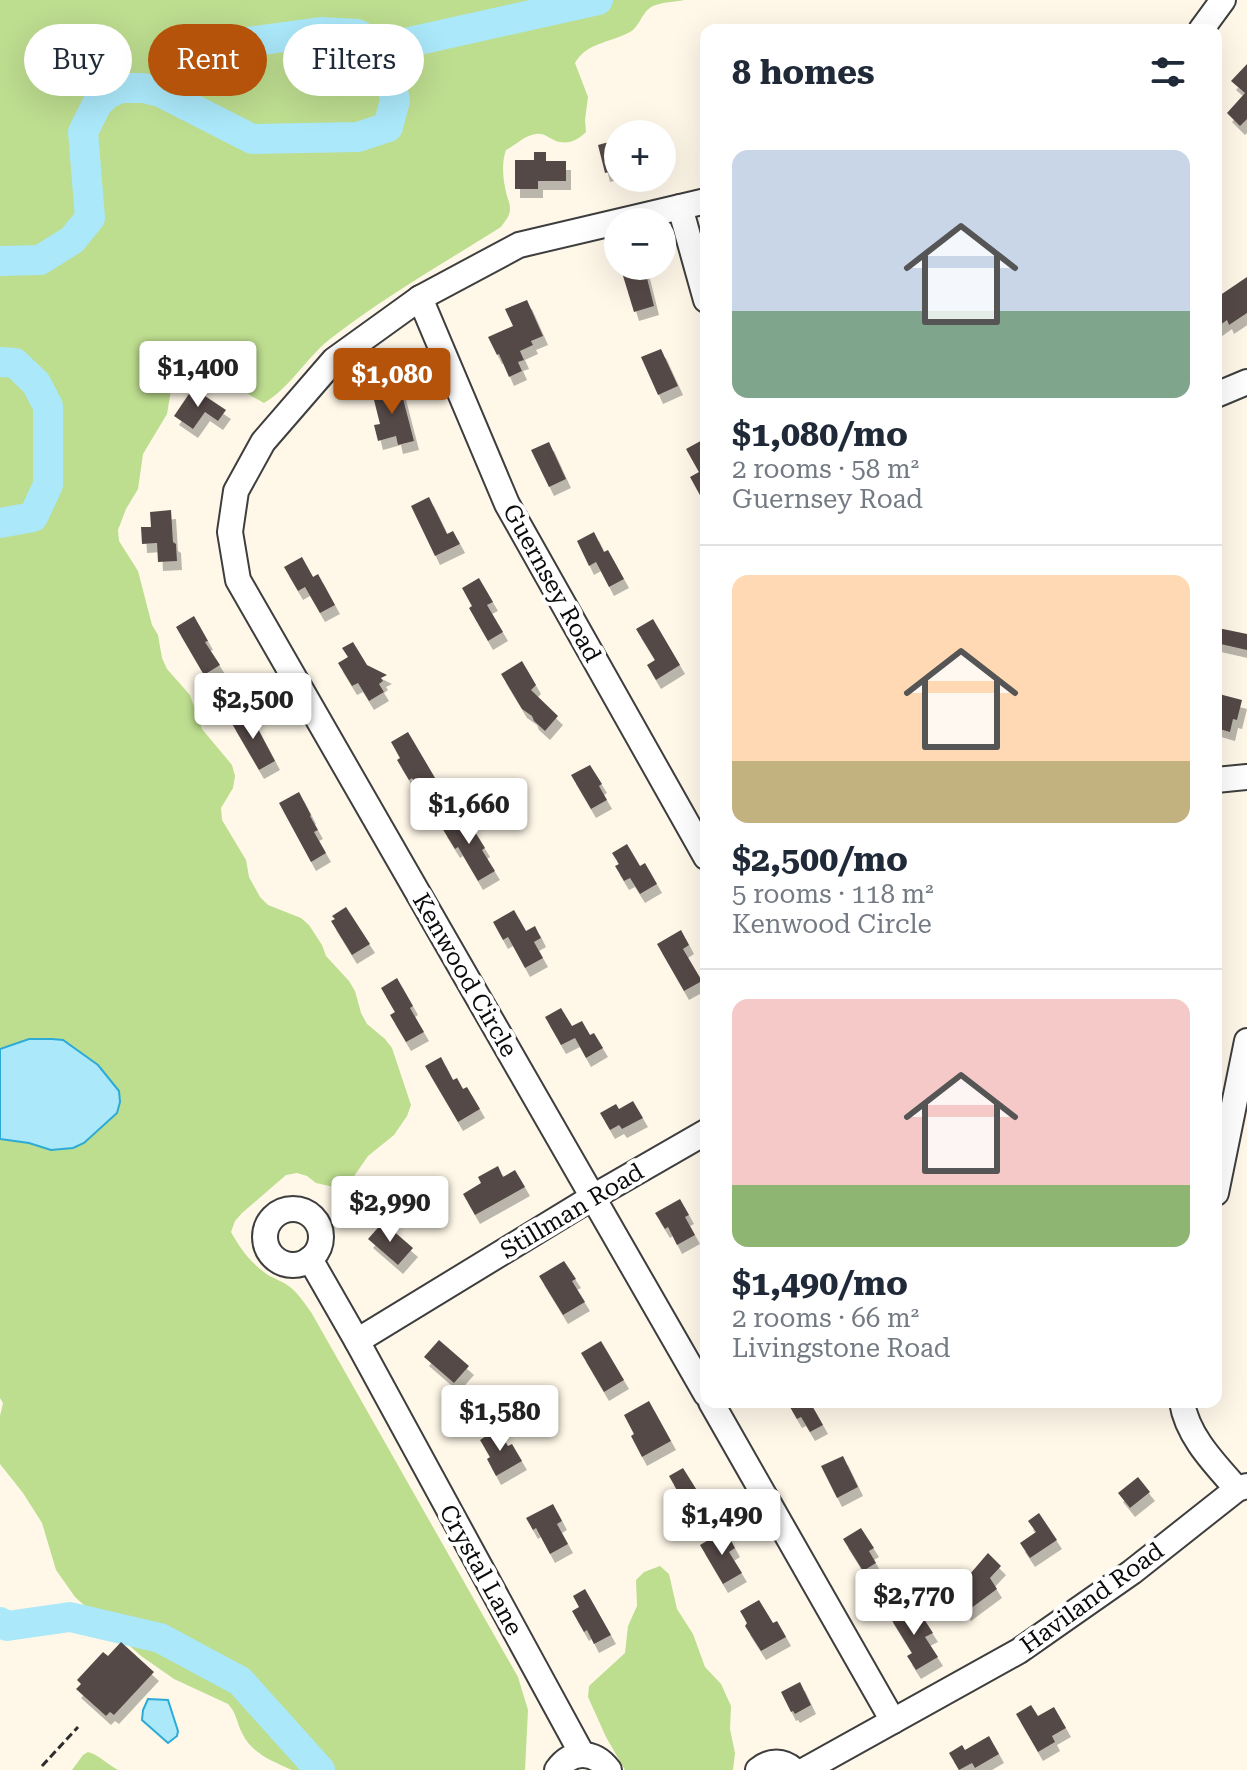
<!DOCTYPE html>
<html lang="en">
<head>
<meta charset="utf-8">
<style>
  body { margin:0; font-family:"Roboto Serif",serif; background:#f2f2f3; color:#1f2937; height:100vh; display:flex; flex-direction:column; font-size:30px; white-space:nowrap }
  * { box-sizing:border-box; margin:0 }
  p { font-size:26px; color:#747a83 }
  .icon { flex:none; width:44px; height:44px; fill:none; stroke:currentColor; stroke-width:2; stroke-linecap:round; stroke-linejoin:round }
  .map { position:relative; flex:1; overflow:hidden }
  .side { position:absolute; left:700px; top:24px; width:522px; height:1384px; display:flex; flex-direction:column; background:#fff; border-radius:16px; box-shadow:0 8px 32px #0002 }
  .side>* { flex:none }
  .hud { position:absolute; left:24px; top:24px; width:556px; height:72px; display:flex; gap:16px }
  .controls { position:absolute; left:604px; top:120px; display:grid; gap:16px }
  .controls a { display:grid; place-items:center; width:72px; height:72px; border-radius:50%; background:#fff; box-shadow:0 8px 32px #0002; font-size:40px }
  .price { position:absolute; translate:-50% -68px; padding:0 18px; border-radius:8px; background:#fff; color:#222; font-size:26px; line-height:52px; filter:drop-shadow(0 2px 4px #0008) }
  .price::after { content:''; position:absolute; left:50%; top:48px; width:24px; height:18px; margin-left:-12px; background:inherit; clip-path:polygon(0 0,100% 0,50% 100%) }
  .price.selected { background:#b45309; color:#fff }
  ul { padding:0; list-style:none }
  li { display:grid; align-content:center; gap:16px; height:424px; padding:0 32px }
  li+li { border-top:2px solid #e0e1e3 }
  li span { display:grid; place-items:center; height:248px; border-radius:16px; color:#555 }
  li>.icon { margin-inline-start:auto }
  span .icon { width:144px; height:144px; fill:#fffc; stroke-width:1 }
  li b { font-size:34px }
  h2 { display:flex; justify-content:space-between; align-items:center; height:96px; padding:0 32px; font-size:34px }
  .tag { padding:0 28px; border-radius:36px; background:#fff; box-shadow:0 8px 32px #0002; font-size:28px; line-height:72px }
  .tag.selected { background:#b45309; color:#fff }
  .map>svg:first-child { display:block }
  .forest { fill:#bddd8f }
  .water { fill:#aae8fa; stroke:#2daad6; stroke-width:2 }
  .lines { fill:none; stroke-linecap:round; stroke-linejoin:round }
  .river { stroke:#aae8fa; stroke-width:30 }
  .building { fill:#544a47; filter:url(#shadow) }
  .minor-casing { stroke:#3e3e3e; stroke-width:28 }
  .path { stroke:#2d2d2d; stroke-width:3; stroke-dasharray:8 4; stroke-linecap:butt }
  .minor { stroke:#fff; stroke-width:24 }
  .labels { text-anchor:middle; stroke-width:8; stroke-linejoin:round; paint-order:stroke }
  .street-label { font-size:24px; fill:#0b0b0b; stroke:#fff }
</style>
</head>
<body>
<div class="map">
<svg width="1247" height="1770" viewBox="0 0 1247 1770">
  <defs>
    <filter id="shadow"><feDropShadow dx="5" dy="9" stdDeviation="0" flood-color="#0004"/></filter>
  </defs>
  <rect width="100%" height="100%" fill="#fff8e9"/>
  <!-- forest -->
  <g class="forest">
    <path d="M0 0H684C675 2 662 2 653 6 641 12 640 28 628 33 609 43 586 43 575 63L588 97 585 120 586 132C578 140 568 145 556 141 548 138 545 133 536 134 525 135 516 145 506 150 501 164 503 181 507 196 509 203 510 203 510 209 510 216 505 221 501 227 444 263 384 297 330 339 306 358 290 388 264 403 259 400 252 397 247 393 225 378 221 363 190 362L175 379 171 390 167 414 143 454 138 489 126 509 118 530 119 541 138 571 152 625 158 635 162 658 167 669 190 695 202 729 232 765 235 776 233 788 221 808 222 820 246 860 249 877 260 897 268 905 301 918 309 925 322 945 326 956 349 981 355 991 361 1013 367 1024 385 1039 392 1048 411 1105 407 1116 394 1135 368 1156 348 1185 338 1188 316 1183 307 1176 297 1173 286 1175 242 1213 235 1221 231 1232C240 1249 252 1264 268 1275 275 1279 284 1282 290 1287 299 1294 305 1304 311 1312L518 1677 528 1710 525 1770H292C272 1761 252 1754 242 1733 237 1723 236 1712 228 1704L174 1679 141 1656 75 1597 56 1570 42 1523 23 1493 0 1464V1416L3 1403 0 1398V1139L29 1143 51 1150 29 1039 0 1049Z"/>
    <polygon points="660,1566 669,1574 677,1609 693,1634 705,1667 721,1684 731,1706 730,1729 735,1753 733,1770 625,1770 606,1737 588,1697 589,1686 625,1653 628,1626 637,1606 636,1580 644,1572"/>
    <path d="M88 1752C98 1754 108 1765 118 1770H72L83 1755Z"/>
  </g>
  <!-- water -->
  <g class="water">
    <polygon points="29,1039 52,1039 63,1040 98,1065 119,1091 120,1102 117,1113 84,1143 73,1148 51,1150 29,1143 0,1139 0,1049"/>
    <polygon points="148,1699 168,1700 178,1731 177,1736 168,1743 142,1720 143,1710"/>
  </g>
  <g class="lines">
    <!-- river -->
    <g class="river">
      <polyline points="160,92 166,84 226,45 321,32 357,34 383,48 598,0"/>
      <polyline points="0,261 40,260 72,240 90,218 83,132 97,104 107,94 121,88 143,88 160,92 252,139 358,137 388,127 395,100 383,48"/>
      <polyline points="0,362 15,363 36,383 48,406 48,485 33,517 0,523"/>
      <polyline points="0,1622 7,1626 70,1617 160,1638 240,1681 320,1770"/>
    </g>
  </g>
  <!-- building -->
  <g class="building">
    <polygon points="1247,64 1247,119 1240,126 1227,113 1245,93 1231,81"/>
    <polygon points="616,140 618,170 605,173 598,145"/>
    <polygon points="534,152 546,152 546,161 566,161 566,181 538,181 538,189 515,189 515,160 534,160"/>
    <polygon points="620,266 644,266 654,306 634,312"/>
    <polygon points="1247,277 1247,313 1229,325 1227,320 1216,328 1216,298"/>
    <polygon points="527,300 543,336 531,341 533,345 520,351 524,360 518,362 522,371 509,377 499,354 497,355 488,337 513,326 505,309"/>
    <polygon points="661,349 678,386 658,395 641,357"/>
    <polygon points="392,386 393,389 400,387 414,441 398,445 396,436 378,441 374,425 380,424 372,392"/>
    <polygon points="193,388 226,410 218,421 205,412 193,429 174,416"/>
    <polygon points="706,438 706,506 690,477 699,472 686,449"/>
    <polygon points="549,442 566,479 549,487 531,450"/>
    <polygon points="429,497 447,534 453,531 460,544 435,556 411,506"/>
    <polygon points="171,510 173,542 176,544 177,561 158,562 157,543 142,544 141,527 151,527 150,512"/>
    <polygon points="594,532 604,552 608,550 624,579 609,587 596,562 589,566 577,541"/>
    <polygon points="302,557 313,577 318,574 335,605 320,613 305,587 298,591 284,567"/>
    <polygon points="479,578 493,602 487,605 503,632 488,641 469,608 472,606 462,588"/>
    <polygon points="194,616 208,641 205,642 220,665 204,675 176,627"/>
    <polygon points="653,619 680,665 656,680 647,665 655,660 636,629"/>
    <polygon points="1218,628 1247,634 1247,650 1216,643"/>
    <polygon points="353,642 367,665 387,675 381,678 383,681 379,684 384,692 369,701 358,683 352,686 338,663 348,657 342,648"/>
    <polygon points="522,661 536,685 531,690 558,716 545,731 534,721 532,716 522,709 501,674"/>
    <polygon points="1219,694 1242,700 1237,720 1233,719 1230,732 1216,728 1216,706"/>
    <polygon points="249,712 275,761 259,770 231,722"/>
    <polygon points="408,732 438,783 420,793 412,778 409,780 397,760 400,758 391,742"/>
    <polygon points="590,765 602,784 599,786 607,800 591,809 571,775"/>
    <polygon points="299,792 311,815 310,816 318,830 314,832 326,853 311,862 279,803"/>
    <polygon points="464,814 485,848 482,850 495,871 478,881 458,847 455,849 442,828"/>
    <polygon points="627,844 640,866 645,863 657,884 640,894 630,878 624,881 615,866 619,864 612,853"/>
    <polygon points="346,907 370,944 352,955 331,921 335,919 332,916"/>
    <polygon points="514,910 526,931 535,926 541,938 534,942 543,958 525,968 508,937 503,940 493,922"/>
    <polygon points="681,930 689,945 683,949 702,981 684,991 657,944"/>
    <polygon points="397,978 413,1006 410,1008 424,1032 406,1042 390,1015 395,1012 381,988"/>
    <polygon points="561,1008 572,1026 582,1021 590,1035 594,1033 603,1048 586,1058 575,1038 561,1045 545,1017"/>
    <polygon points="441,1057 453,1080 457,1078 463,1089 467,1087 480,1109 458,1122 425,1066"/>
    <polygon points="633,1101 643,1118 622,1129 619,1125 610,1130 600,1113 616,1104 619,1109"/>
    <polygon points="498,1166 503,1177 515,1170 525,1187 475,1215 463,1194 481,1183 478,1177"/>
    <polygon points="680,1199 689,1215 685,1217 695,1235 677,1245 668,1227 665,1229 655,1213"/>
    <polygon points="383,1222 413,1248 398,1265 368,1239"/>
    <polygon points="564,1261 576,1279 572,1281 585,1302 563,1315 539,1276"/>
    <polygon points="439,1340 469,1366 454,1383 424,1357"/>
    <polygon points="601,1341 624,1380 604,1392 581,1353"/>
    <polygon points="649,1401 671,1441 642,1457 631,1436 634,1434 624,1415"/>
    <polygon points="787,1402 810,1402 823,1425 810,1432 801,1417 797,1419"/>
    <polygon points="497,1429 508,1446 512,1444 522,1461 496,1476 487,1459 490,1457 480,1440"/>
    <polygon points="843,1456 858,1487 837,1498 821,1466"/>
    <polygon points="683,1468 708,1508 686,1521 672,1496 678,1492 669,1476"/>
    <polygon points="1138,1477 1150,1492 1130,1508 1118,1493"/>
    <polygon points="553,1504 562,1521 557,1524 568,1544 550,1554 536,1528 533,1530 526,1518"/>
    <polygon points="1039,1513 1057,1540 1030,1558 1020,1543 1036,1532 1028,1521"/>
    <polygon points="861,1528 874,1548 869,1551 876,1563 863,1571 843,1539"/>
    <polygon points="725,1530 735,1548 729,1552 742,1573 723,1584 700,1545"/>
    <polygon points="988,1553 1001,1566 990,1578 997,1589 966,1612 952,1594 958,1589 954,1585 970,1574"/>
    <polygon points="585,1589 611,1635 594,1644 587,1630 584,1632 572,1611 579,1607 573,1596"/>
    <polygon points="759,1600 773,1623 777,1621 786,1637 761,1651 745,1626 747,1623 740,1611"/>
    <polygon points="905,1604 917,1623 924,1619 933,1633 925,1637 938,1657 916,1670 907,1656 912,1653 888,1614"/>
    <polygon points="121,1642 154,1672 114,1715 110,1712 106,1716 76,1689 81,1684 77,1680 103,1652 108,1656"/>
    <polygon points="800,1682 811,1705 795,1714 793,1711 791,1712 781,1692"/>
    <polygon points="1031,1705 1038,1716 1054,1707 1066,1728 1052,1736 1055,1742 1038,1752 1016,1714"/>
    <polygon points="989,1736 999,1754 975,1768 972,1763 959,1770 949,1753 962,1745 965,1750"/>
  </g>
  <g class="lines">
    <defs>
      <g id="minor">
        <polyline points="1201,30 1223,0"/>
        <polyline points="706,201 519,245 420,298 334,360 263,442 236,491 230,532 238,580 706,1394"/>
        <polyline points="680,207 706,300"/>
        <polyline points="420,298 507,504 706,857"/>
        <polyline points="1216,395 1247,382"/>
        <polyline points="1216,780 1247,777"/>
        <polyline points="1216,1193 1247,1041"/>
        <circle cx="293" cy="1237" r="28"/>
        <polyline points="310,1259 357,1341 582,1754"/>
        <polyline points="357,1341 593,1197 706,1132"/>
        <polyline points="711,1402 893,1721"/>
        <path d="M1182 1402C1187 1436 1215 1464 1237 1489"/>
        <path d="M557 1770C571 1750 594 1750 609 1770"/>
        <path d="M758 1770C770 1760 783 1760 794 1770"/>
        <polyline points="805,1770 1019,1651 1132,1572 1237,1489 1247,1486"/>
      </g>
    </defs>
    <!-- minor casing -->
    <use href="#minor" class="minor-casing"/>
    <!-- path -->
    <polyline class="path" points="42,1766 78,1727"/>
    <!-- minor -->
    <use href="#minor" class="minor"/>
  </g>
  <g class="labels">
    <!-- street labels -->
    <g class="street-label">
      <text transform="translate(552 583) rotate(61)" y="8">Guernsey Road</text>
      <text transform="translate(465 975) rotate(60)" y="8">Kenwood Circle</text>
      <text transform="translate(572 1211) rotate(-31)" y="8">Stillman Road</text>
      <text transform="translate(481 1570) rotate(61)" y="8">Crystal Lane</text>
      <text transform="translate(1092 1598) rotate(-36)" y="8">Haviland Road</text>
    </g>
  </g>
</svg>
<div class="controls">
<a>+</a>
<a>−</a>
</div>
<b class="price" style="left:198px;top:409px">$1,400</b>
<b class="price selected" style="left:392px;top:416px">$1,080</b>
<b class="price" style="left:253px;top:741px">$2,500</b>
<b class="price" style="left:469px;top:846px">$1,660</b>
<b class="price" style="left:390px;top:1244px">$2,990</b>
<b class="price" style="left:500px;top:1453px">$1,580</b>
<b class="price" style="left:722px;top:1557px">$1,490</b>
<b class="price" style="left:914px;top:1637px">$2,770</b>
<div class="hud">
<a class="tag">Buy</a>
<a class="tag selected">Rent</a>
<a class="tag">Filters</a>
</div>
<section class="side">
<h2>8 homes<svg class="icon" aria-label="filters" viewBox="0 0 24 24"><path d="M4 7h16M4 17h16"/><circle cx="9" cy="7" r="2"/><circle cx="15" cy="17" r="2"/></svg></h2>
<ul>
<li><span style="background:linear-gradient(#c9d6e8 65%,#7fa58c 0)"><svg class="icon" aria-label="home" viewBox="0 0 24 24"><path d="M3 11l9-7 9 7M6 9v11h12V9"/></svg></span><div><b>$1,080/mo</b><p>2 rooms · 58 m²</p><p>Guernsey Road</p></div></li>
<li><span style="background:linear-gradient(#ffd9b3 75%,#c2b280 0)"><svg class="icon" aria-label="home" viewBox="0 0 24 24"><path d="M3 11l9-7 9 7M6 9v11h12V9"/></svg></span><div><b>$2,500/mo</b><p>5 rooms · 118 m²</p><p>Kenwood Circle</p></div></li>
<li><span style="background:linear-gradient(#f6c9c9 75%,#8fb573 0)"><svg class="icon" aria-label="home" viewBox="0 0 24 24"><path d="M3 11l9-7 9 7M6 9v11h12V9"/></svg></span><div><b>$1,490/mo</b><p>2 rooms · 66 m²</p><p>Livingstone Road</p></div></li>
</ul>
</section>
</div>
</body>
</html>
